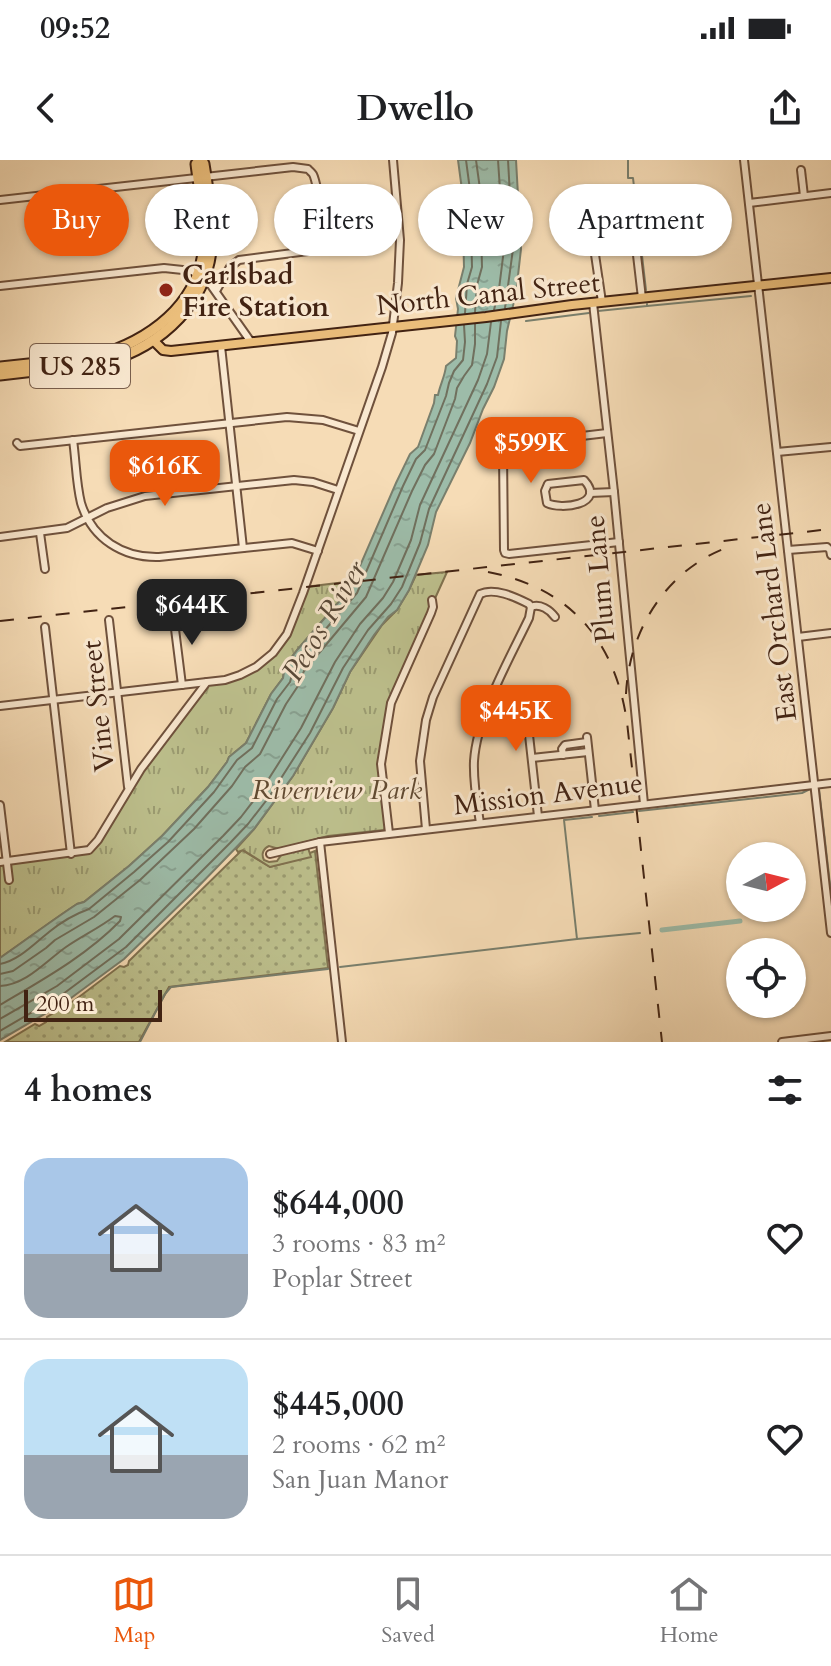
<!DOCTYPE html>
<html lang="en">
<head>
<meta charset="utf-8">
<style>
  body { margin:0; font-family:Cardo,serif; background:#f2f2f2; color:#202124; height:100vh; display:flex; flex-direction:column; font-size:30px; white-space:nowrap }
  * { box-sizing:border-box; margin:0 }
  p { font-size:26px; color:#757577 }
  .icon { flex:none; width:44px; height:44px; fill:none; stroke:currentColor; stroke-width:2; stroke-linecap:round; stroke-linejoin:round }
  .map { position:relative; height:882px; overflow:hidden }
  .panel { display:flex; flex-direction:column; background:#fff; flex:1 }
  .panel>* { flex:none }
  .banner { position:absolute; left:24px; top:24px; width:784px; height:72px; display:flex; gap:16px }
  .needle { width:52px; rotate:83deg }
  .tools { position:absolute; left:726px; top:682px; display:grid; gap:16px }
  .tools a { display:grid; place-items:center; width:80px; height:80px; border-radius:50%; background:#fff; box-shadow:0 2px 6px #0004; font-size:40px }
  .scale { position:absolute; left:24px; bottom:20px; width:138px; box-sizing:border-box; padding-left:8px; border:4px solid #422313; border-top:0; font-size:22px; line-height:28px; white-space:nowrap; color:#422313; -webkit-text-stroke:6px #f9e8d0; paint-order:stroke }
  .price { position:absolute; translate:-50% -68px; padding:0 18px; border-radius:16px; background:#ea580c; color:#fff; font-size:26px; line-height:52px; filter:drop-shadow(0 2px 4px #0008) }
  .price::after { content:''; position:absolute; left:50%; top:48px; width:24px; height:18px; margin-left:-12px; background:inherit; clip-path:polygon(0 0,100% 0,50% 100%) }
  .price.on { background:#222; color:#fff }
  ul { padding:0; list-style:none }
  li { display:flex; align-items:center; gap:24px; height:200px; padding:0 24px }
  li+li { border-top:2px solid #e0e0e0 }
  li span { display:grid; place-items:center; flex:none; width:224px; height:160px; border-radius:24px; color:#555 }
  li>.icon { margin-inline-start:auto }
  span .icon { width:96px; height:96px; fill:#fffc; stroke-width:1 }
  li b { font-size:34px }
  h2 { display:flex; justify-content:space-between; align-items:center; height:96px; padding:0 24px; font-size:34px }
  .chip { padding:0 28px; border-radius:36px; background:#fff; box-shadow:0 2px 6px #0004; font-size:28px; line-height:72px }
  .chip.on { background:#ea580c; color:#fff }
  .status { display:flex; justify-content:space-between; align-items:center; height:56px; padding:0 40px; background:#fff; direction:ltr }
  .status svg { height:22px; fill:currentColor }
  header { display:flex; justify-content:space-between; align-items:center; height:104px; padding:0 24px; background:#fff; font-size:36px; font-weight:700 }
  .tab-bar { display:flex; justify-content:space-around; align-items:center; height:112px; border-top:2px solid #e0e0e0; background:#fff; font-size:22px; color:#757577 }
  .tab-bar a { display:grid; justify-items:center; gap:4px }
  .tab-bar .on { color:#ea580c }
  .map>svg:first-child { display:block }
  .grass { fill:url(#grass-dots); stroke:#807250; stroke-width:2 }
  .park { fill:url(#park-tufts); stroke:#807250; stroke-width:2 }
  .water { fill:url(#water-ripples); stroke:#797f6d; stroke-width:2 }
  .lines { fill:none; stroke-linecap:round; stroke-linejoin:round }
  .shore { stroke:#70705e; stroke-width:2 }
  .stream { stroke:#797f6d; stroke-width:2 }
  .canal { stroke:#9dbca9; stroke-width:5 }
  .minor-casing { stroke:#6f513c; stroke-width:10 }
  .major-casing { stroke:#422313; stroke-width:12 }
  .highway-casing { stroke:#422313; stroke-width:13 }
  .minor { stroke:#f9e8d0; stroke-width:6 }
  .major { stroke:#ebbe7b; stroke-width:8 }
  .highway { stroke:#ebbe7b; stroke-width:9 }
  .rail { stroke:#422313; stroke-width:2; stroke-dasharray:14 14; stroke-linecap:butt }
  .poi-dot { fill:#8f2418; stroke:#f9e8d0; stroke-width:3 }
  .labels { text-anchor:middle; stroke-width:6; stroke-linejoin:round; paint-order:stroke }
  .shield { fill:#f9e8d0; stroke:#795e4c; stroke-width:2 }
  .shield-label { font-size:26px; font-weight:bold; fill:#422313 }
  .poi-label { font-size:28px; font-weight:bold; fill:#422313; stroke:#f9e8d0; text-anchor:start }
  .street-label { font-size:28px; fill:#422313; stroke:#f9e8d0 }
  .park-label { font-size:28px; font-style:italic; fill:#614a32; stroke:#f9e8d0 }
  .water-label { font-size:30px; font-style:italic; fill:#594938; stroke:#f9e8d0 }
</style>
</head>
<body>
<div class="status"><b>09:52</b><svg viewBox="0 0 49 12"><path d="M0 12V9h3v3zM5 12V6h3v6zM10 12V3h3v9zM15 12V0h3v12zM26 1h20v11H26zM47 4h2v5h-2z"/></svg></div>
<header><svg class="icon" aria-label="back" viewBox="0 0 24 24"><path d="M15 5l-7 7 7 7"/></svg>Dwello<svg class="icon" aria-label="share" viewBox="0 0 24 24"><path d="M12 15V3M7 8l5-5 5 5M5 13v7h14v-7"/></svg></header>
<div class="map">
<svg width="831" height="882" viewBox="0 0 831 882">
  <defs>
    <pattern id="grass-dots" width="8" height="8" patternUnits="userSpaceOnUse" patternTransform="scale(2)"><rect width="8" height="8" fill="#bdc08d"/><path d="M2 2h.1M6 6h.1" fill="none" stroke="#9b9c72" stroke-width="1.8" stroke-linecap="round"/></pattern>
    <pattern id="park-tufts" width="24" height="20" patternUnits="userSpaceOnUse" patternTransform="scale(2)"><rect width="24" height="20" fill="#bdc08d"/><path d="M3 7l-1-3M5 7V3M7 7l1-3M15 17l-1-3M17 17v-4M19 17l1-3" fill="none" stroke="#9b9c72"/></pattern>
    <pattern id="water-ripples" width="26" height="14" patternUnits="userSpaceOnUse" patternTransform="scale(2)"><rect width="26" height="14" fill="#9dbca9"/><path d="M2 4q2-2 4 0t4 0M15 11q2-2 4 0t4 0" fill="none" stroke="#88a191"/></pattern>
  </defs>
  <rect width="100%" height="100%" fill="#f6dcb6"/>
  <filter id="stains"><feTurbulence type="fractalNoise" baseFrequency=".0025" numOctaves="4"/><feColorMatrix values="0 0 0 0 .2 0 0 0 0 .09 0 0 0 0 .02 0 0 0 .5 -.17"/></filter>
  <radialGradient id="worn" r=".72"><stop offset=".6" stop-color="#630" stop-opacity="0"/><stop offset="1" stop-color="#630" stop-opacity=".3"/></radialGradient>
  <!-- grass -->
  <polygon class="grass" points="242,690 270,707 310,696 310,693 315,691 328,808 169,827 139,882 5,882 35,864 39,866 46,862 47,857 75,840 120,806 124,807 128,805 129,801"/>
  <!-- park -->
  <g class="park">
    <path d="M447 412 388 542 379 603 385 667 384 670 328 676 279 689 269 686C263 689 261 694 264 700L269 702 277 701 282 694 308 688 311 697 270 707 243 690 238 692 236 689 254 669 293 616 333 548 350 512 382 465 397 450 409 430 416 415Z"/>
    <path d="M354 421 350 429 298 489 285 506 283 518 271 534 246 583 229 597 227 602 208 627 162 676 129 706 84 742 77 744C51 761 26 780 0 798V702L89 690 128 628 207 522 249 511 280 485 305 427Z"/>
  </g>
  <!-- water -->
  <path class="water" d="M458 0H516L521 89 516 133 507 171 504 199 494 227 483 249 470 283 436 352 428 385 409 430 397 450 388 457 374 475 350 512 333 548 293 616 254 669 192 733 124 799 67 841 0 880V798C26 780 51 761 77 744L84 742 129 706 162 676 208 627 227 602 229 597 246 583 271 534 283 518 285 506 298 489 350 429 396 323 410 294 418 287 434 243 435 235H438C440 225 445 216 446 206L456 198 457 181 455 176 458 149 456 138 464 107 462 30Z"/>
  <g class="lines">
    <!-- shore -->
    <g class="shore">
      <polyline points="505,148 513,89 508,0"/>
      <polyline points="494,150 499,129 504,89 498,0"/>
      <polyline points="475,152 477,125 482,107 480,29 476,0"/>
      <polyline points="465,153 467,124 472,107 470,30 466,0"/>
      <path d="M0 804C18 801 35 783 49 772 60 763 75 754 89 749L134 712 168 682 214 632 237 600 252 588 277 539 290 522 294 507 304 494 357 433 403 326 416 299 425 290 446 236 449 223 454 211 463 200 465 182 464 165"/>
      <polyline points="0,814 13,811 46,788 55,780 94,757 140,720 194,669 232,626 245,607 260,594 286,544 298,526 304,511 366,437 412,331 425,305 434,294 455,239 457,228 464,216 472,205 475,184 475,164"/>
      <path d="M0 826C26 825 46 801 66 787 82 776 99 768 115 756L121 757 120 761C86 796 42 820 0 845"/>
      <polyline points="0,859 57,826 119,779 223,676 241,657 261,631 301,568 335,502 360,464 383,438 393,422 411,380 420,345 478,220 487,194 491,162"/>
      <polyline points="0,871 63,834 126,787 230,683 248,664 269,637 310,573 343,508 368,470 391,444 402,427 420,383 429,349 487,224 497,197 501,161"/>
    </g>
    <!-- stream -->
    <g class="stream">
      <polyline points="628,0 628,18 633,18 646,130"/>
      <polyline points="647,146 751,136"/>
      <polyline points="598,151 647,146 647,144"/>
      <polyline points="526,161 589,153"/>
      <polyline points="819,629 831,733"/>
      <polyline points="639,651 802,633 810,629"/>
      <polyline points="599,656 633,652"/>
      <polyline points="592,657 564,660 577,779 640,773"/>
      <polyline points="340,807 577,779"/>
      <polyline points="140,882 165,834 171,827 328,809"/>
    </g>
    <!-- canal -->
    <polyline class="canal" points="662,770 740,761"/>
    <defs>
      <g id="minor">
        <polyline points="744,0 831,773"/>
        <polyline points="801,10 804,36"/>
        <path d="M0 40 293 7 308 9C313 14 313 13 315 20 318 30 324 69 321 79 319 86 314 89 308 91L239 100 230 107 216 131"/>
        <polyline points="749,43 831,33"/>
        <polyline points="0,126 164,108 192,111 208,121 251,182"/>
        <polyline points="602,142 587,40 630,35 642,138"/>
        <polyline points="593,143 614,332 644,644"/>
        <polyline points="221,186 243,388"/>
        <polyline points="607,273 506,285 503,292 504,390 505,393 509,394 619,382"/>
        <path d="M73 280C76 301 76 323 81 343 92 379 123 398 159 397L292 383 318 391"/>
        <polyline points="17,283 20,286 287,257 323,260 359,271"/>
        <polyline points="777,292 831,287"/>
        <path d="M584 320C607 345 560 350 547 343L545 331 548 324Z"/>
        <polyline points="590,333 614,332"/>
        <polyline points="40,373 45,409"/>
        <polyline points="0,377 67,368 107,348 145,336 294,320 313,322 338,330"/>
        <polyline points="788,390 827,387 830,390 831,395"/>
        <polyline points="173,453 182,525"/>
        <polyline points="109,460 128,627"/>
        <polyline points="45,467 71,694"/>
        <polyline points="798,477 831,473"/>
        <polyline points="496,529 522,540 526,548 538,656"/>
        <polyline points="0,546 207,522"/>
        <polyline points="587,577 595,650"/>
        <polyline points="563,595 562,589 565,585 587,582"/>
        <polyline points="532,598 588,592"/>
        <polyline points="0,645 9,720"/>
        <path d="M480 663C477 643 473 622 474 601 477 555 509 500 529 458L531 447"/>
        <path d="M426 669 420 601 426 560 433 537 480 434C494 427 515 437 529 444L531 447C540 443 550 450 555 457"/>
        <polyline points="389,673 381,604 391,543 431,453 433,447 432,440"/>
        <polyline points="320,682 342,882"/>
        <polyline points="270,694 320,682 831,623"/>
        <polyline points="0,702 89,690 98,680 141,609 207,522 225,520 240,515 256,507 273,493 287,474 303,433 382,207 392,173 398,123 400,80 393,0"/>
        <polyline points="782,882 831,876"/>
      </g>
      <polyline id="major" points="154,181 163,190 171,191 486,157 572,145 831,118"/>
      <g id="highway">
        <path d="M0 207 94 197C149 181 199 146 204 85 206 59 199 30 196 4L199 0"/>
        <path d="M0 215 103 203C162 186 211 142 212 77 212 53 208 28 204 4L202 0"/>
      </g>
    </defs>
    <!-- minor casing -->
    <use href="#minor" class="minor-casing"/>
    <!-- major casing -->
    <use href="#major" class="major-casing"/>
    <!-- highway casing -->
    <use href="#highway" class="highway-casing"/>
    <!-- minor -->
    <use href="#minor" class="minor"/>
    <!-- major -->
    <use href="#major" class="major"/>
    <!-- highway -->
    <use href="#highway" class="highway"/>
    <!-- rail -->
    <g class="rail">
      <path d="M488 412C571 428 615 481 627 562L662 882"/>
      <polyline points="0,461 831,369"/>
      <path d="M626 534C629 468 669 406 734 385"/>
    </g>
  </g>
  <!-- markers -->
  <circle class="poi-dot" cx="166" cy="130" r="8"/>
  <g class="labels">
    <!-- shield labels -->
    <rect class="shield" x="30" y="184" width="100" height="44" rx="6"/>
    <g class="shield-label">
      <text x="80" y="215">US 285</text>
    </g>
    <!-- poi labels -->
    <g class="poi-label">
      <text x="182" y="124">Carlsbad<tspan x="182" dy="32">Fire Station</tspan></text>
    </g>
    <!-- street labels -->
    <g class="street-label">
      <text transform="translate(488 133) rotate(-6)" y="10">North Canal Street</text>
      <text transform="translate(599 419) rotate(-95)" y="10">Plum Lane</text>
      <text transform="translate(773 452) rotate(-97)" y="10">East Orchard Lane</text>
      <text transform="translate(97 546) rotate(-96)" y="10">Vine Street</text>
      <text transform="translate(548 633) rotate(-7)" y="10">Mission Avenue</text>
    </g>
    <!-- park labels -->
    <g class="park-label">
      <text x="337" y="639">Riverview Park</text>
    </g>
    <!-- water labels -->
    <g class="water-label">
      <text transform="translate(324 461) rotate(-59)" y="10">Pecos River</text>
    </g>
  </g>
  <rect width="100%" height="100%" filter="url(#stains)"/>
  <rect width="100%" height="100%" fill="url(#worn)"/>
</svg>
<div class="tools">
<a><svg class="needle" viewBox="-14 -14 28 28"><path d="M0-13l5 13h-10z" fill="#e53935"/><path d="M0 13l5-13h-10z" fill="#757577"/></svg></a>
<a><svg class="icon" aria-label="locate" viewBox="0 0 24 24"><circle cx="12" cy="12" r="6"/><path d="M12 2v4M12 18v4M2 12h4M18 12h4"/></svg></a>
</div>
<div class="scale">200 m</div>
<b class="price" style="left:531px;top:325px">$599K</b>
<b class="price" style="left:165px;top:348px">$616K</b>
<b class="price on" style="left:192px;top:487px">$644K</b>
<b class="price" style="left:516px;top:593px">$445K</b>
<div class="banner">
<a class="chip on">Buy</a>
<a class="chip">Rent</a>
<a class="chip">Filters</a>
<a class="chip">New</a>
<a class="chip">Apartment</a>
</div>
</div>
<section class="panel">
<h2>4 homes<svg class="icon" aria-label="filters" viewBox="0 0 24 24"><path d="M4 7h16M4 17h16"/><circle cx="9" cy="7" r="2"/><circle cx="15" cy="17" r="2"/></svg></h2>
<ul>
<li><span style="background:linear-gradient(#a9c7e8 60%,#9aa5b1 0)"><svg class="icon" aria-label="home" viewBox="0 0 24 24"><path d="M3 11l9-7 9 7M6 9v11h12V9"/></svg></span><div><b>$644,000</b><p>3 rooms · 83 m²</p><p>Poplar Street</p></div><svg class="icon" aria-label="heart" viewBox="0 0 24 24"><path d="M12 20l-8-8c-3-5 5-10 8-4 3-6 11-1 8 4z"/></svg></li>
<li><span style="background:linear-gradient(#bfe0f5 60%,#9aa5b1 0)"><svg class="icon" aria-label="home" viewBox="0 0 24 24"><path d="M3 11l9-7 9 7M6 9v11h12V9"/></svg></span><div><b>$445,000</b><p>2 rooms · 62 m²</p><p>San Juan Manor</p></div><svg class="icon" aria-label="heart" viewBox="0 0 24 24"><path d="M12 20l-8-8c-3-5 5-10 8-4 3-6 11-1 8 4z"/></svg></li>
</ul>
</section>
<nav class="tab-bar">
<a class="on"><svg class="icon" aria-label="map" viewBox="0 0 24 24"><path d="M3 6l6-2 6 2 6-2v14l-6 2-6-2-6 2zM9 4v14M15 6v14"/></svg>Map</a>
<a><svg class="icon" aria-label="saved" viewBox="0 0 24 24"><path d="M7 4h10v16l-5-4-5 4z"/></svg>Saved</a>
<a><svg class="icon" aria-label="home" viewBox="0 0 24 24"><path d="M3 11l9-7 9 7M6 9v11h12V9"/></svg>Home</a>
</nav>
</body>
</html>
